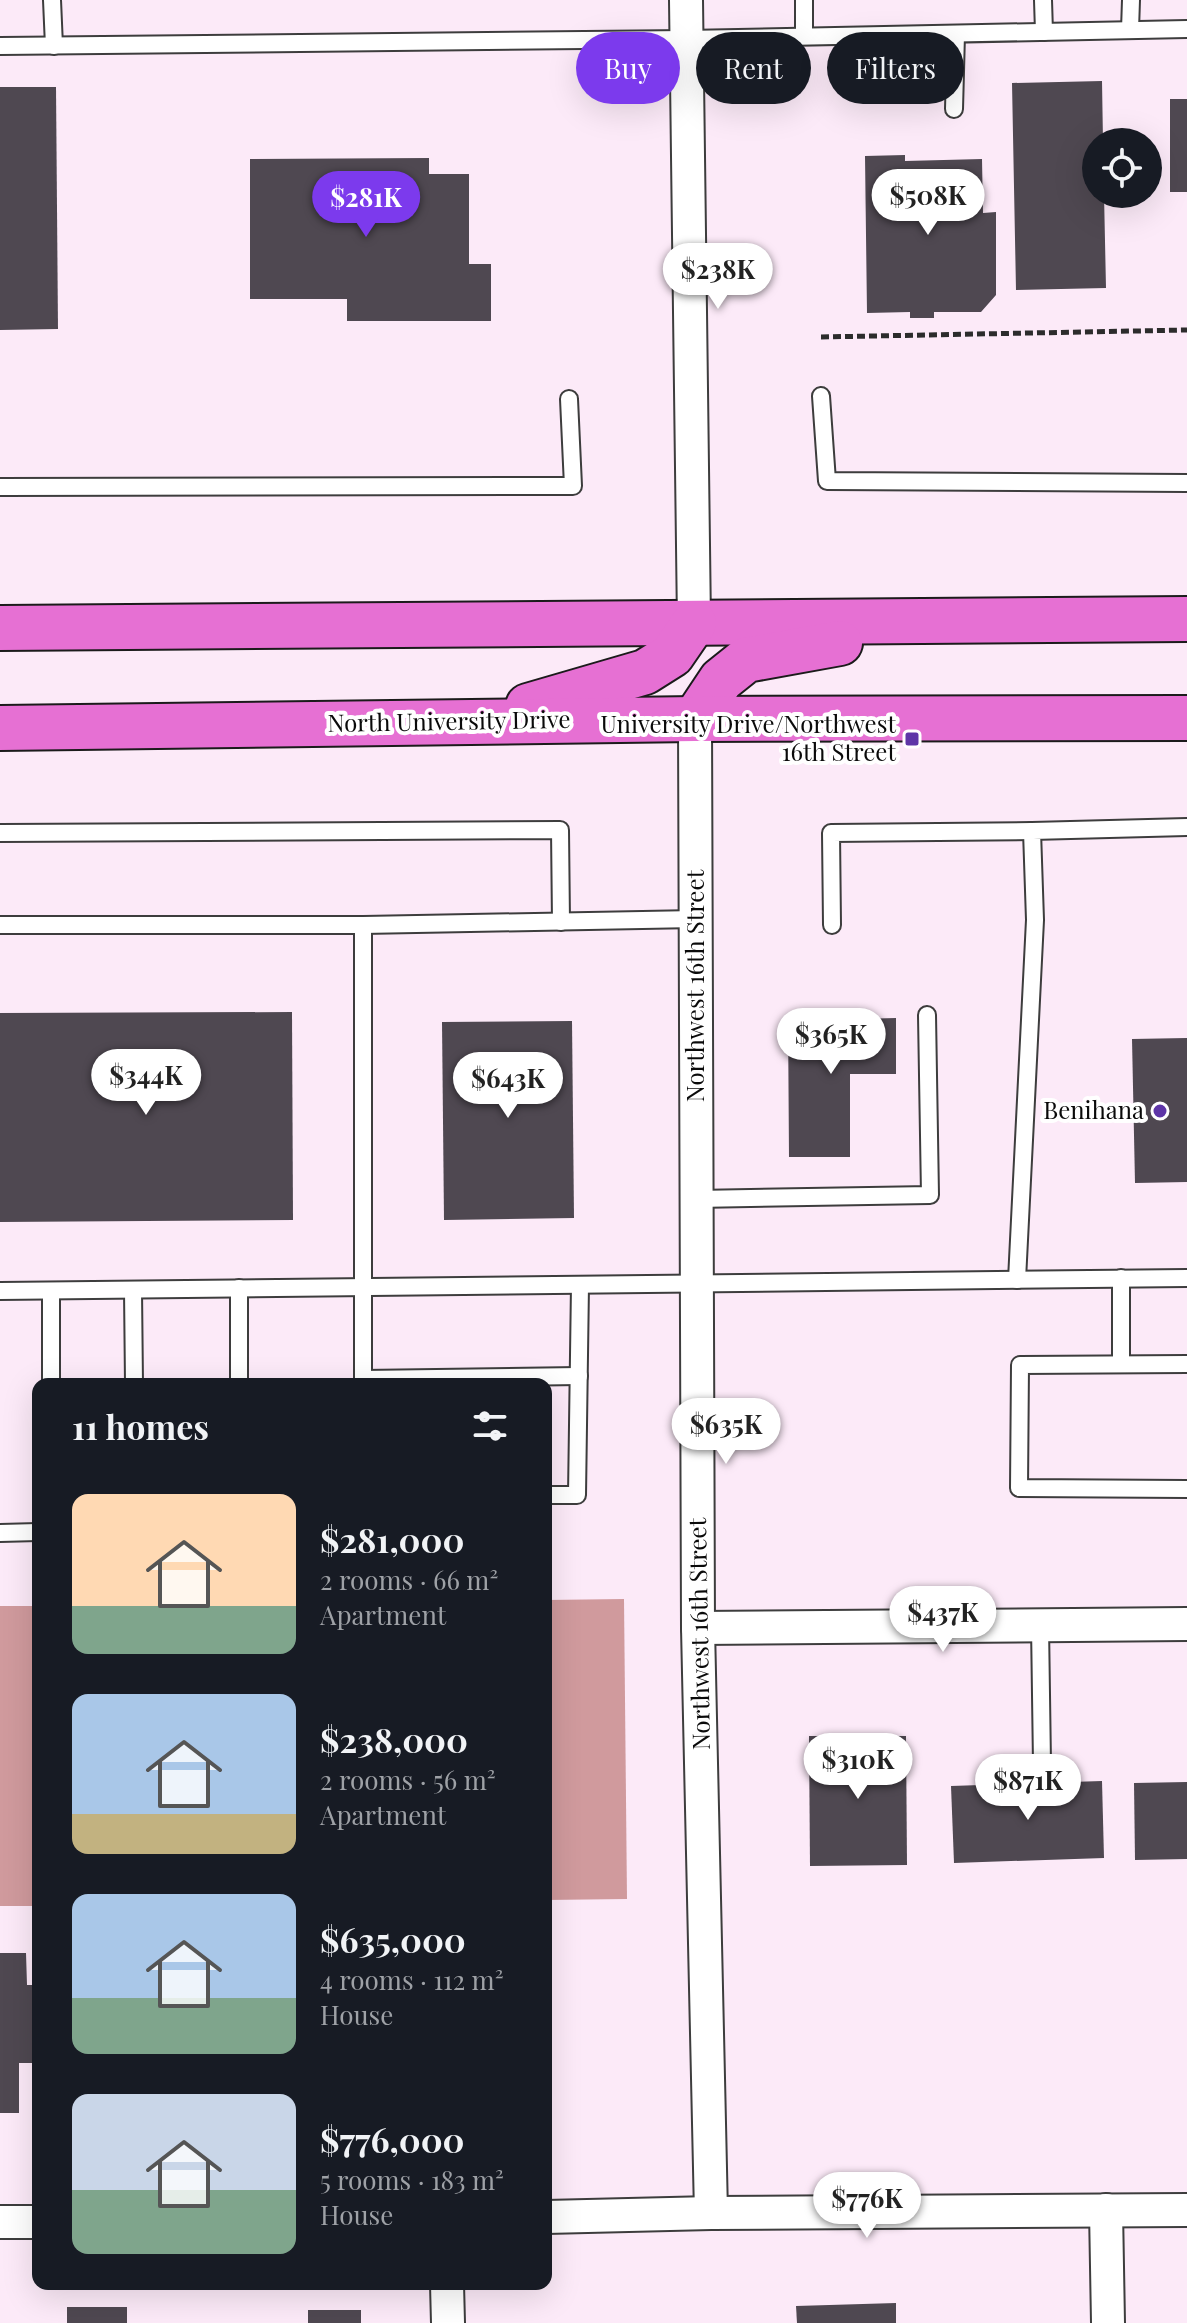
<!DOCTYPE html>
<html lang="en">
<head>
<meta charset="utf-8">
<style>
  body { margin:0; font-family:"Playfair Display",serif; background:#242831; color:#f1f3f6; height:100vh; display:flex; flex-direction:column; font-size:30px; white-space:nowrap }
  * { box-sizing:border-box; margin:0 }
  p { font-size:26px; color:#9ea1a6 }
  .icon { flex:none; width:44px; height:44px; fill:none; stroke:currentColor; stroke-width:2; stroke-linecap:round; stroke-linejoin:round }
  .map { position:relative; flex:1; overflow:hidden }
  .sheet { position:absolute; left:32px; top:1378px; width:520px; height:912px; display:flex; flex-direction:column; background:#171b24; border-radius:16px; box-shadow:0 8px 32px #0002 }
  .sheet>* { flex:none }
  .top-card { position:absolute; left:576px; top:32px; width:490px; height:72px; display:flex; gap:16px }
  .tools { position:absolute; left:1082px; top:128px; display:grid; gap:16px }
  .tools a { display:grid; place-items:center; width:80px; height:80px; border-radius:50%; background:#171b24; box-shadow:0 8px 32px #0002; font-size:40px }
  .price { position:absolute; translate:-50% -68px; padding:0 18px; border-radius:28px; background:#fff; color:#222; font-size:26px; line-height:52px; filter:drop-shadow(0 2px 4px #0008) }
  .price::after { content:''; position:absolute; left:50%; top:48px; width:24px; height:18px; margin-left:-12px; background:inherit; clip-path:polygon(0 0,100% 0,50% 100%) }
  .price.active { background:#7c3aed; color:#fff }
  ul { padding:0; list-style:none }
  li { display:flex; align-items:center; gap:24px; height:200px; padding:0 40px }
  li span { display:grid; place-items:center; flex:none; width:224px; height:160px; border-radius:16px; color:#555 }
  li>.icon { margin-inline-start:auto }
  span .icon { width:96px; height:96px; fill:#fffc; stroke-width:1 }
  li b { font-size:34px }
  h2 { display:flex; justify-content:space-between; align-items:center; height:96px; padding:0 40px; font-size:34px }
  .pill { padding:0 28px; border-radius:36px; background:#171b24; box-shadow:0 8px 32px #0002; font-size:28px; line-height:72px }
  .pill.active { background:#7c3aed; color:#fff }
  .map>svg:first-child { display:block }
  .forest { fill:#d09a9d }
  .building { fill:#4f4851 }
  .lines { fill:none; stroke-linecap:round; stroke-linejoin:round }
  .service-casing { stroke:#3d3d3d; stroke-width:20 }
  .minor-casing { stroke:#3d3d3d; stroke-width:36 }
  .primary-casing { stroke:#1b1b1b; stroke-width:48 }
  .path { stroke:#2c2c2c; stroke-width:5; stroke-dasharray:8 4; stroke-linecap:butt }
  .service { stroke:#fff; stroke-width:16 }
  .minor { stroke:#fff; stroke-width:32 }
  .primary { stroke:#e670d3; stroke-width:44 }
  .poi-dot { fill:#5e35a7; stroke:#fff; stroke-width:3 }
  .labels { text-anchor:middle; stroke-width:8; stroke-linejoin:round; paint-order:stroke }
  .street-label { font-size:24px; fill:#0a0a0a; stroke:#fff }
  .poi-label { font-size:24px; fill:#0a0a0a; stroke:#fff; text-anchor:end }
</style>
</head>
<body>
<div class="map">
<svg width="1187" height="2323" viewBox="0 0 1187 2323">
  <rect width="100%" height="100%" fill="#fceaf8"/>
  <!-- forest -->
  <g class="forest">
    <polygon points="624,1599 627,1899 546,1900 546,1600"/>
    <rect x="0" y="1606" width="38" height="300"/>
  </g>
  <!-- building -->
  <g class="building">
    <polygon points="1102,81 1103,142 1096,142 1096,194 1104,194 1106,288 1016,290 1012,83"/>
    <polygon points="0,87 56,87 58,329 0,330"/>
    <rect x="1170" y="99" width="17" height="93"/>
    <polygon points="905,155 905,161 982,159 983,213 996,212 996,295 981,312 934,312 934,318 910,318 910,312 867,313 865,156"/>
    <polygon points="429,158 429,174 469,174 469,264 491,264 491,321 347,321 347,299 250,299 250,159"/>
    <polygon points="292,1012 293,1220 0,1222 0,1013"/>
    <polygon points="857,1012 857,1019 896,1018 896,1074 850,1074 850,1157 789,1157 788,1013"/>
    <polygon points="572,1021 574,1218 444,1220 442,1022"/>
    <polygon points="1187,1038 1187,1182 1135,1183 1132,1039"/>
    <polygon points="809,1736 906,1736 907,1865 810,1866"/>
    <polygon points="1102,1781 1104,1858 954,1863 951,1786"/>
    <polygon points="1187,1782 1187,1859 1135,1860 1134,1783"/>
    <polygon points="0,1953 26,1953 27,1985 38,1985 38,2063 19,2063 19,2113 0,2113"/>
    <polygon points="896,2303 896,2323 797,2323 796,2306"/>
    <rect x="67" y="2307" width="60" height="16"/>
    <rect x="308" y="2310" width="53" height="13"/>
  </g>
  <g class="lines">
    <defs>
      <g id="service">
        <polyline points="52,0 54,46"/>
        <polyline points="804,0 804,36"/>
        <polyline points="1043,0 1044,32"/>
        <polyline points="1130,30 1131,0"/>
        <polyline points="0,46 686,39 1187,29"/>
        <polyline points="954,109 956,34"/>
        <polyline points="821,396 827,481 1187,483"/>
        <polyline points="0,487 573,486 569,399"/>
        <polyline points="0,833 560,830 561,922"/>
        <polyline points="0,925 363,925 696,919"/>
        <polyline points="832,925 831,833 1032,831"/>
        <polyline points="696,1199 930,1195 927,1015"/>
        <polyline points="1121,1278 1121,1364"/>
        <polyline points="1017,1280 1035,920 1032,831 1187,827"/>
        <polyline points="239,1288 239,1384"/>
        <polyline points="133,1290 134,1384"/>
        <polyline points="0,1291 1187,1278"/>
        <polyline points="51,1291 51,1384"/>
        <polyline points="1187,1364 1020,1365 1019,1488 1187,1489"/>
        <polyline points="363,1379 579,1376"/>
        <polyline points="363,1384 363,925"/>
        <polyline points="546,1495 577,1495 580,1285"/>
        <polyline points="0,1533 38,1532"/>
        <polyline points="1040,1625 1042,1764"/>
      </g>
      <g id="minor">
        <polyline points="686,0 694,623"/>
        <polyline points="695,719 698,1628 711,2213"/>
        <polyline points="698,1628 1187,1624"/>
        <polyline points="1106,2210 1108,2323"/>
        <polyline points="546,2217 711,2213 1187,2210"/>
        <polyline points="0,2222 38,2222"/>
        <polyline points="447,2284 448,2323"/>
      </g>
      <g id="primary">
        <polyline points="0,628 1187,619"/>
        <polyline points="528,706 645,672 672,655 694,623"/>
        <polyline points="695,719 721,680 746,660 840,643"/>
        <polyline points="0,728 695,719 1187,718"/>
      </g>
    </defs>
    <!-- service casing -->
    <use href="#service" class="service-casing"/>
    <!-- minor casing -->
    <use href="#minor" class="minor-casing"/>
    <!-- primary casing -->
    <use href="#primary" class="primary-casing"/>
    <!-- path -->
    <polyline class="path" points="821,337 1187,330"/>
    <!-- service -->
    <use href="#service" class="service"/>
    <!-- minor -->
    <use href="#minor" class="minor"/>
    <!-- primary -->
    <use href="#primary" class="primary"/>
  </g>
  <!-- markers -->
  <g class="poi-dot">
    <rect x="904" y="731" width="16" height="16" rx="4"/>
    <circle cx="1160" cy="1111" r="8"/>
  </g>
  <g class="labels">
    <!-- street labels -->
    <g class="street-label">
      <text transform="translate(449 722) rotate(-1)" y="8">North University Drive</text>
      <text transform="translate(696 986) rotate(-90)" y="8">Northwest 16th Street</text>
      <text transform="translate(700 1634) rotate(-91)" y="8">Northwest 16th Street</text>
    </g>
    <!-- poi labels -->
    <g class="poi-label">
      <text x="896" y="733">University Drive/Northwest<tspan x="896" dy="28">16th Street</tspan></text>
      <text x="1144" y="1119">Benihana</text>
    </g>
  </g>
</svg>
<div class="tools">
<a><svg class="icon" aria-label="locate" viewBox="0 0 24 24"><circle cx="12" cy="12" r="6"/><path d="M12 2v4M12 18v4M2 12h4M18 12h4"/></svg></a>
</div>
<b class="price" style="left:928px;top:237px">$508K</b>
<b class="price active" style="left:366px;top:239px">$281K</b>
<b class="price" style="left:718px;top:311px">$238K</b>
<b class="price" style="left:831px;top:1076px">$365K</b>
<b class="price" style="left:146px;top:1117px">$344K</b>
<b class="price" style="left:508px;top:1120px">$643K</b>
<b class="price" style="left:726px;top:1466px">$635K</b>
<b class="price" style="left:943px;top:1654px">$437K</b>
<b class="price" style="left:858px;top:1801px">$310K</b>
<b class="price" style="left:1028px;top:1822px">$871K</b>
<b class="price" style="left:867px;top:2240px">$776K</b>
<div class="top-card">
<a class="pill active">Buy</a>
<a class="pill">Rent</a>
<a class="pill">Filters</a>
</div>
<section class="sheet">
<h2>11 homes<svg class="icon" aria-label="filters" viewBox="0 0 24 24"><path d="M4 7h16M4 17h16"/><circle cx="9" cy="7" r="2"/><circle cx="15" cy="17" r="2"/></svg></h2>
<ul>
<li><span style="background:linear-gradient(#ffd9b3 70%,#7fa58c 0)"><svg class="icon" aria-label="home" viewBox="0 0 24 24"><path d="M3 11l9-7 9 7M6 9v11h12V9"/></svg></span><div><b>$281,000</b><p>2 rooms · 66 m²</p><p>Apartment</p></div></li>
<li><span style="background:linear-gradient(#a9c7e8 75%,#c2b280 0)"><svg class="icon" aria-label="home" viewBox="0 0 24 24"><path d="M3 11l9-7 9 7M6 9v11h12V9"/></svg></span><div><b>$238,000</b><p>2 rooms · 56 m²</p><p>Apartment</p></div></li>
<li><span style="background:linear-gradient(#a9c7e8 65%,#7fa58c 0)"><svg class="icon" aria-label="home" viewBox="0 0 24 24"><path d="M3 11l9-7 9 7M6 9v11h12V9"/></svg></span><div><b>$635,000</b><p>4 rooms · 112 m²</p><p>House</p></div></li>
<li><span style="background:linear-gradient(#c9d6e8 60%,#7fa58c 0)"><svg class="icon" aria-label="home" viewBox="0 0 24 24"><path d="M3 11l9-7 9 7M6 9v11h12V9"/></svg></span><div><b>$776,000</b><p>5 rooms · 183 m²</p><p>House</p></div></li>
</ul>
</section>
</div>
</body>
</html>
